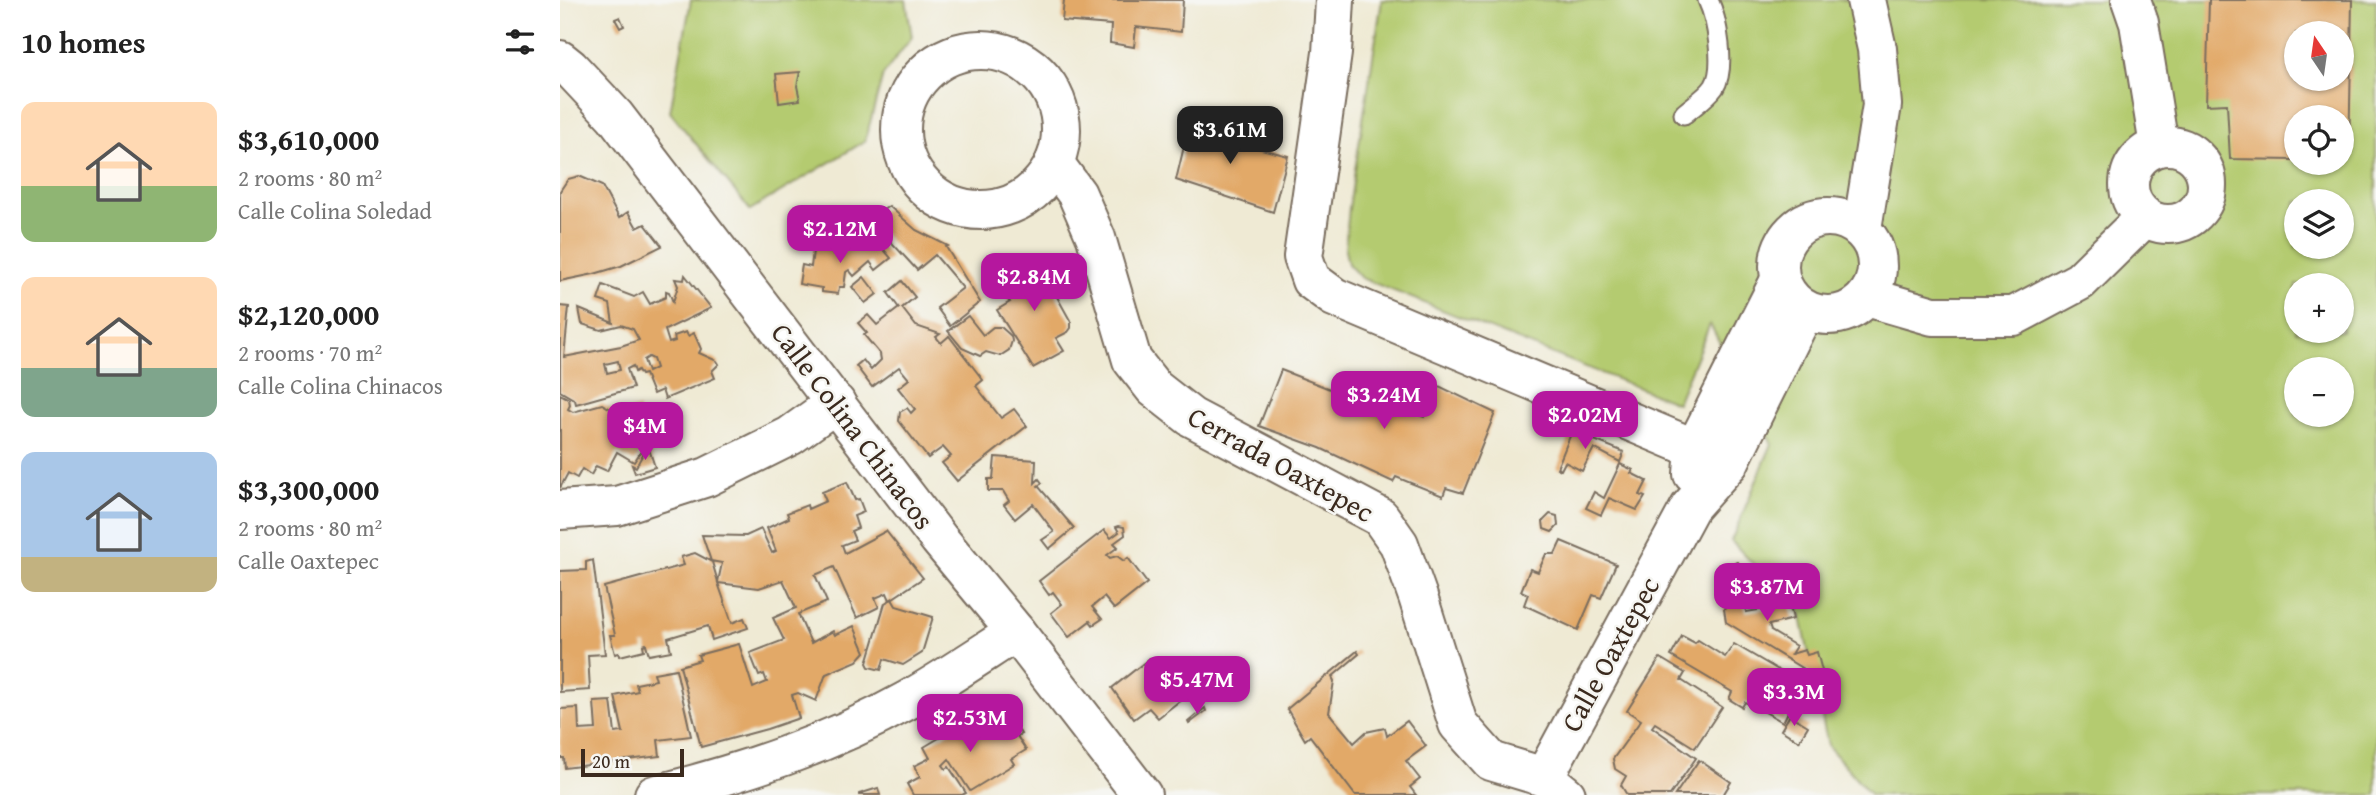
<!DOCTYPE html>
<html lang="en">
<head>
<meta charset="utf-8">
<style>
  body { margin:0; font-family:"Gentium Book Plus",serif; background:#f6f6f6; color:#222; height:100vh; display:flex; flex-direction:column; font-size:26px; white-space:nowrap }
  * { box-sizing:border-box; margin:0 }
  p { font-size:23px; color:#767676 }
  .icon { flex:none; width:38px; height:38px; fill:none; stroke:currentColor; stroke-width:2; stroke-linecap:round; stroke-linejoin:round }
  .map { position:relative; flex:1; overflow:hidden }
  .panel { display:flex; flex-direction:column; background:#fff; width:560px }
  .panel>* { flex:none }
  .needle { width:46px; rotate:347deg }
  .fabs { position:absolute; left:1724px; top:21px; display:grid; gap:14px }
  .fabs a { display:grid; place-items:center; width:70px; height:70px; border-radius:50%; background:#fff; box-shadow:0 2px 5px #0004; font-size:35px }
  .scale { position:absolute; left:21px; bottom:18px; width:103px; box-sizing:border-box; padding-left:7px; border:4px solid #3b2a1e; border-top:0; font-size:19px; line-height:24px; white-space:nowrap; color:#3b2a1e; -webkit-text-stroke:5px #f6f6f2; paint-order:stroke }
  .price { position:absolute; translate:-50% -60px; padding:0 16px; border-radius:14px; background:#b5179e; color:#fff; font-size:23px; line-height:46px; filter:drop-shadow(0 2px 4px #0008) }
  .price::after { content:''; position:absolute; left:50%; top:42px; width:21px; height:16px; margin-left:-10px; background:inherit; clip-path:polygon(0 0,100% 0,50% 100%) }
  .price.active { background:#222; color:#fff }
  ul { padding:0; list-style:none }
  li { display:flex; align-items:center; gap:21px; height:175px; padding:0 21px }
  li span { display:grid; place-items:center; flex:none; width:196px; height:140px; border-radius:14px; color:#555 }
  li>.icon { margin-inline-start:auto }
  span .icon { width:84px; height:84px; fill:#fffc; stroke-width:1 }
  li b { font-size:30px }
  h2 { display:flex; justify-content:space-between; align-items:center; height:84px; padding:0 21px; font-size:30px }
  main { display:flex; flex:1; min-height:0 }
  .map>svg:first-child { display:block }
  .green { fill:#b4cb70; stroke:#787a47; stroke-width:2; fill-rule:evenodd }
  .building { fill:#e2a967; fill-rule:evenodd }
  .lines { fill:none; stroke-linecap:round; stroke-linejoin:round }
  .service-casing { stroke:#7a6d5e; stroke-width:23 }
  .minor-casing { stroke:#7a6d5e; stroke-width:42 }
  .tertiary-casing { stroke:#7a6d5e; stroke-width:42 }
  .service { stroke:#fff; stroke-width:19 }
  .minor { stroke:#fff; stroke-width:38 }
  .tertiary { stroke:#fff; stroke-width:38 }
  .labels { text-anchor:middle; stroke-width:5; stroke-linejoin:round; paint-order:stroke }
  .street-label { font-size:28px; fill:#3b2a1e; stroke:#f6f6f2 }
</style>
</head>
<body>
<main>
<section class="panel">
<h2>10 homes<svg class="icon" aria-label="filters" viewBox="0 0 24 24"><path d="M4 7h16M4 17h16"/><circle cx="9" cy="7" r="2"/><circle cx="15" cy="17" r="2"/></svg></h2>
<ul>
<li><span style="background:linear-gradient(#ffd9b3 60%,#8fb573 0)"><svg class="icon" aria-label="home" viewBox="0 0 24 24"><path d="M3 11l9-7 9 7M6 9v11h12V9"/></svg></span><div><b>$3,610,000</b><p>2 rooms · 80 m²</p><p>Calle Colina Soledad</p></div></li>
<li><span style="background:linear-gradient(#ffd9b3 65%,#7fa58c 0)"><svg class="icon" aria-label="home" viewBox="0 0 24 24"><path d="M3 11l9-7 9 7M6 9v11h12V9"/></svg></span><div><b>$2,120,000</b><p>2 rooms · 70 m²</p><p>Calle Colina Chinacos</p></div></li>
<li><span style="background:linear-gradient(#a9c7e8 75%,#c2b280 0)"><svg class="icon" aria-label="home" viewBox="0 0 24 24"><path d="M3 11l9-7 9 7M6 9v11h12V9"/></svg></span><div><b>$3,300,000</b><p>2 rooms · 80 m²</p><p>Calle Oaxtepec</p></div></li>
</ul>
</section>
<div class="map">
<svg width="1816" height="795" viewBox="0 0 1816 795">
  <rect width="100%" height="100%" fill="#f6f6f2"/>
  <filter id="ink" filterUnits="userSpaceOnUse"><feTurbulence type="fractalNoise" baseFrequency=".0143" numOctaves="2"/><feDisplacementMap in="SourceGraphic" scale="14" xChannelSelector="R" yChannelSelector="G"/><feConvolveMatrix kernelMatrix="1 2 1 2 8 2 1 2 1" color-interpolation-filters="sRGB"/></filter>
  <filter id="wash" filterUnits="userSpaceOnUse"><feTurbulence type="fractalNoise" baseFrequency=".00686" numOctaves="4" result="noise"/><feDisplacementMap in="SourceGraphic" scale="28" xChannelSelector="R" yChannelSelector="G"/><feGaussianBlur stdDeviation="1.57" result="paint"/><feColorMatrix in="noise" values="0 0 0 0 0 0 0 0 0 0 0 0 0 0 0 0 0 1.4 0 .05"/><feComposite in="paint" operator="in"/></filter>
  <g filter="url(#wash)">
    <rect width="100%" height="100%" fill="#efead4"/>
    <!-- green -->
    <g class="green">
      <polygon points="131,0 346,0 352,37 323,75 305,141 190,210 110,112"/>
      <path d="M822 0H1816V795H1311L1268 746 1240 612 1171 541 1212 444 1150 324 1117 403 801 278 788 264 785 250 789 208ZM1736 33H1782V79H1736ZM1736 117H1782V163H1736ZM1736 201H1782V247H1736ZM1736 285H1782V331H1736ZM1736 369H1782V415H1736Z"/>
    </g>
    <g id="blocks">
      <!-- building -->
      <g class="building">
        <polygon points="504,0 623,0 621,32 576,27 574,47 550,43 551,25 502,21"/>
        <path d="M1649 0H1792L1789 160H1782V117H1736V160L1670 159 1667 104 1646 105ZM1736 33H1782V79H1736Z"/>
        <polygon points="60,17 64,26 60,28 55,19"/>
        <polygon points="240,72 237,86 240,100 219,103 216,74"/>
        <polygon points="631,117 665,124 662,133 691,142 690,146 728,156 713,212 616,180"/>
        <polygon points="19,176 42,186 59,218 68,212 77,228 85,224 102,246 61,266 34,274 0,281 0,191 8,179"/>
        <polygon points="329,206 356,230 388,246 386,247 420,302 390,326 377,308 403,288 375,255 357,270 310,219"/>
        <polygon points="284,210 290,222 264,236 257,224"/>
        <polygon points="314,238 331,258 316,270 310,262 294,276 289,270 286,272 284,287 279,287 278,294 262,292 262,288 239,284 242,265 251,267 254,243 275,246 274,254 280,255 297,242 301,248"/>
        <polygon points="466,260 472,264 478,261 480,267 489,271 487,280 496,285 496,295 511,322 511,328 508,332 496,338 504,351 473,368 437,310 450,302 443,294 444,284 450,280 448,274 455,272 456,265 460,261"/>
        <path d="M125 275 151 308 105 330 109 343 115 341 114 336 126 332 128 336 134 333 141 349 139 353 157 361 159 364 152 371 155 378 105 399 102 390 93 394 85 374 81 375 78 370 75 372 73 366 67 369 73 388 16 404 15 400 0 391V306L9 307 4 357 61 346 79 340 73 329 61 325 41 330 22 324 19 309 53 323 50 304 38 300 43 285 74 297 83 292 90 304 106 297V291L109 292 113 302 118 286 115 279 124 280ZM89 357 93 359 96 368 88 372 84 360ZM58 361 60 370 47 373 45 364Z"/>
        <polygon points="304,277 317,294 305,303 292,287"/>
        <polygon points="342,281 355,297 342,308 356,326 380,334 376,337 381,343 389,336 423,380 416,386 441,418 454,409 467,426 397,481 382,463 391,456 383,447 368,458 339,421 340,412 347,408 351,413 355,409 338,388 349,379 339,367 312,387 296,366 303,360 311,370 321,360 320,354 304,335 307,333 298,323 308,315 317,325 339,308 328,293"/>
        <polygon points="408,316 423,335 433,327 441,327 451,336 452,341 449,350 440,356 426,352 420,356 402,348 388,331"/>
        <polygon points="721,370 785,395 788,387 825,401 830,386 862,401 856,414 864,417 877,385 935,413 903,493 886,488 883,496 836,477 833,482 760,448 699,426"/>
        <polygon points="0,394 9,399 10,405 8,409 13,412 42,404 58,413 78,408 89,446 84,447 74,462 57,452 47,471 36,466 31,475 22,469 17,478 8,473 0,488"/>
        <polygon points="1012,431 1064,452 1060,462 1034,448 1022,471 1005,462 1001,470 997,468"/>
        <polygon points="89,449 95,467 75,473 72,465 76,467 85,450"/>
        <polygon points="435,457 476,460 475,483 479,479 482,483 478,486 514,528 489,549 482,540 494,532 473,504 455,519 444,505 449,501 443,491 428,491 428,479 433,479"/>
        <polygon points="1060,464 1073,470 1071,473 1087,481 1080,495 1085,497 1077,510 1049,498 1041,515 1026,508 1034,492 1044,498"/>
        <polygon points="287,482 295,500 299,499 304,512 294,516 298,528 291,531 295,540 282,545 285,553 326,531 363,578 330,600 327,593 315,598 319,607 297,618 274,567 255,575 267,602 238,614 251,643 273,631 275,635 294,626 305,652 297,661 266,674 256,701 238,693 232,695 239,718 207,729 141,747 120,666 140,660 138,655 179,644 193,688 207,682 204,674 199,676 190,653 224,640 213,618 236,608 223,580 199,588 158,583 172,623 184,618 188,628 152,640 148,626 108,638 111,651 89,655 86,644 83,645 84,650 60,656 59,653 55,654 50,635 55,635 44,587 124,565 121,557 135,553 152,562 158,582 162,563 151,561 142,535 186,536 201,529 212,553 216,551 207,528 229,518 227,513 247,505 248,509 266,501 262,492"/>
        <polygon points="990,514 997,516 998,526 992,532 984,529 983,521"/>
        <polygon points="559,526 564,527 565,535 554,543 558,547 547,555 550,558 557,556 564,561 568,558 587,583 554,609 544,597 532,607 542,619 533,625 530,621 509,637 491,613 502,604 493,592 489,595 479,581 544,530 551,538 559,532 556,527"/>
        <polygon points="1001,541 1056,564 1041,598 1033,595 1018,630 964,605 968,594 961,591 970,569 978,572 986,554 995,554"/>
        <polygon points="33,560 45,654 28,655 30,690 0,692 0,571 26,570 26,562"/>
        <polygon points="1178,562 1184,585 1206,580 1210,596 1184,602 1186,612 1205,609 1204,605 1209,604 1208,600 1228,595 1233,619 1209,625 1211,631 1236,646 1231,654 1245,650 1247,655 1257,652 1270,701 1263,704 1258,687 1246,680 1250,673 1166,622 1164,609 1171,597 1178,596 1176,587 1164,590 1158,567"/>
        <polygon points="332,599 336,606 373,617 362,653 343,665 324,659 321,670 309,667 307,663 325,603"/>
        <polygon points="1122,636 1135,643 1138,640 1165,657 1174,644 1232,678 1220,697 1232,704 1223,722 1196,707 1195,708 1185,702 1182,707 1169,699 1172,692 1111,656"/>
        <polygon points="797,651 799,654 772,677 774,681 769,713 794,743 806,732 825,728 827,736 847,721 866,746 846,761 860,779 850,787 856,795 795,795 750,736 745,740 727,709"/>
        <polygon points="590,658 596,666 601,662 627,695 598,718 589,708 574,719 552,688"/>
        <polygon points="1100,658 1125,673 1121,680 1162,707 1135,748 1095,723 1092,727 1136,758 1110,795 1067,795 1061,785 1066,776 1055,769 1053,759 1081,720 1067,711"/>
        <polygon points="116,669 131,736 98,740 100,756 5,768 4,758 0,758 0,709 18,708 19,730 36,729 34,702 51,701 55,733 63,732 55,696 78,691 76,684 96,680 94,673"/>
        <polygon points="441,701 461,734 457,736 466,750 451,759 454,764 410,791 389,759 383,765 386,769 389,767 406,793 402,795 353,795 347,784 360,777 354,766 370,758 364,747"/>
        <polygon points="645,708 646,711 629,724 628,722"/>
        <polygon points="1230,715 1248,726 1239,741 1221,730"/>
        <polygon points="1139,760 1171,782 1163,795 1115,795"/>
        <polygon points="318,788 320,795 299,795 299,794"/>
      </g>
    </g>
  </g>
  <g filter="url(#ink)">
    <use href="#blocks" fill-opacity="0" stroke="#7a6d5e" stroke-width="2"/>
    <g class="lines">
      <defs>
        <path id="service" d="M1124 114C1133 106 1147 97 1154 87 1166 68 1157 19 1148 0"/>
        <g id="minor">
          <polyline points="1571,0 1579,23 1599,146"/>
          <circle cx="421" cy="130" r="80"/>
          <circle cx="1608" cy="185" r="39"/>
          <polyline points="494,163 517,194 536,238 572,360 594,388 631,417 820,517 839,544 858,597 898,724 931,761 984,777"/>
          <polyline points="1302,229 1322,105 1317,49 1306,0"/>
          <polyline points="1307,297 1373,316 1454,316 1520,281 1584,218"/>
          <polyline points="0,510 57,506 147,477 230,436 276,403"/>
          <path d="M94 795C182 773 268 745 348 700 385 679 420 655 456 632"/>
        </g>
        <g id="tertiary">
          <polyline points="775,0 772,53 743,257 751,280 774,297 1169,463"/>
          <polyline points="0,60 10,68 55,116 379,539 456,632 582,795"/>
          <circle cx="1268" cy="266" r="49"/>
          <polyline points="1133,474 1135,448 1220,280"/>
          <polyline points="1006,795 984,777 1130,507 1169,463 1245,310"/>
        </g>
      </defs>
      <!-- service casing -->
      <use href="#service" class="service-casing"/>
      <!-- minor casing -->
      <use href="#minor" class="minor-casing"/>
      <!-- tertiary casing -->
      <use href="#tertiary" class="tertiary-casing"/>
      <!-- service -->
      <use href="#service" class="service"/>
      <!-- minor -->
      <use href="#minor" class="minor"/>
      <!-- tertiary -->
      <use href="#tertiary" class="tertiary"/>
    </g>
  </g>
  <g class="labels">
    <!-- street labels -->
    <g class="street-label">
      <text transform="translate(293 426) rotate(53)" y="10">Calle Colina Chinacos</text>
      <text transform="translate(721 464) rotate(29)" y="10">Cerrada Oaxtepec</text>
      <text transform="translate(1050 654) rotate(-61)" y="10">Calle Oaxtepec</text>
    </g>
  </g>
</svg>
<div class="fabs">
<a><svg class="needle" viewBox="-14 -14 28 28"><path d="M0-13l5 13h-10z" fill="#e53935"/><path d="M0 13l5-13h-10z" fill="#767676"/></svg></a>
<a><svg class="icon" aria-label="locate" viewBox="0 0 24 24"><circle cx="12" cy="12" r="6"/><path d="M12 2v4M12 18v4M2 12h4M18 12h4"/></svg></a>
<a><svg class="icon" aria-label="layers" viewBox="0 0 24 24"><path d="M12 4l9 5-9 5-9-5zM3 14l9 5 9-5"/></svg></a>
<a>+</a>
<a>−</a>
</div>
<div class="scale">20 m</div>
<b class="price active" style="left:670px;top:166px">$3.61M</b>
<b class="price" style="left:280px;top:265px">$2.12M</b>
<b class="price" style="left:474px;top:313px">$2.84M</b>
<b class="price" style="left:824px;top:431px">$3.24M</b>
<b class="price" style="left:1025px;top:451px">$2.02M</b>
<b class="price" style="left:85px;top:462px">$4M</b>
<b class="price" style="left:1207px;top:623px">$3.87M</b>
<b class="price" style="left:637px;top:716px">$5.47M</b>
<b class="price" style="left:1234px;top:728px">$3.3M</b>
<b class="price" style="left:410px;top:754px">$2.53M</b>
</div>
</main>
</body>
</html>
